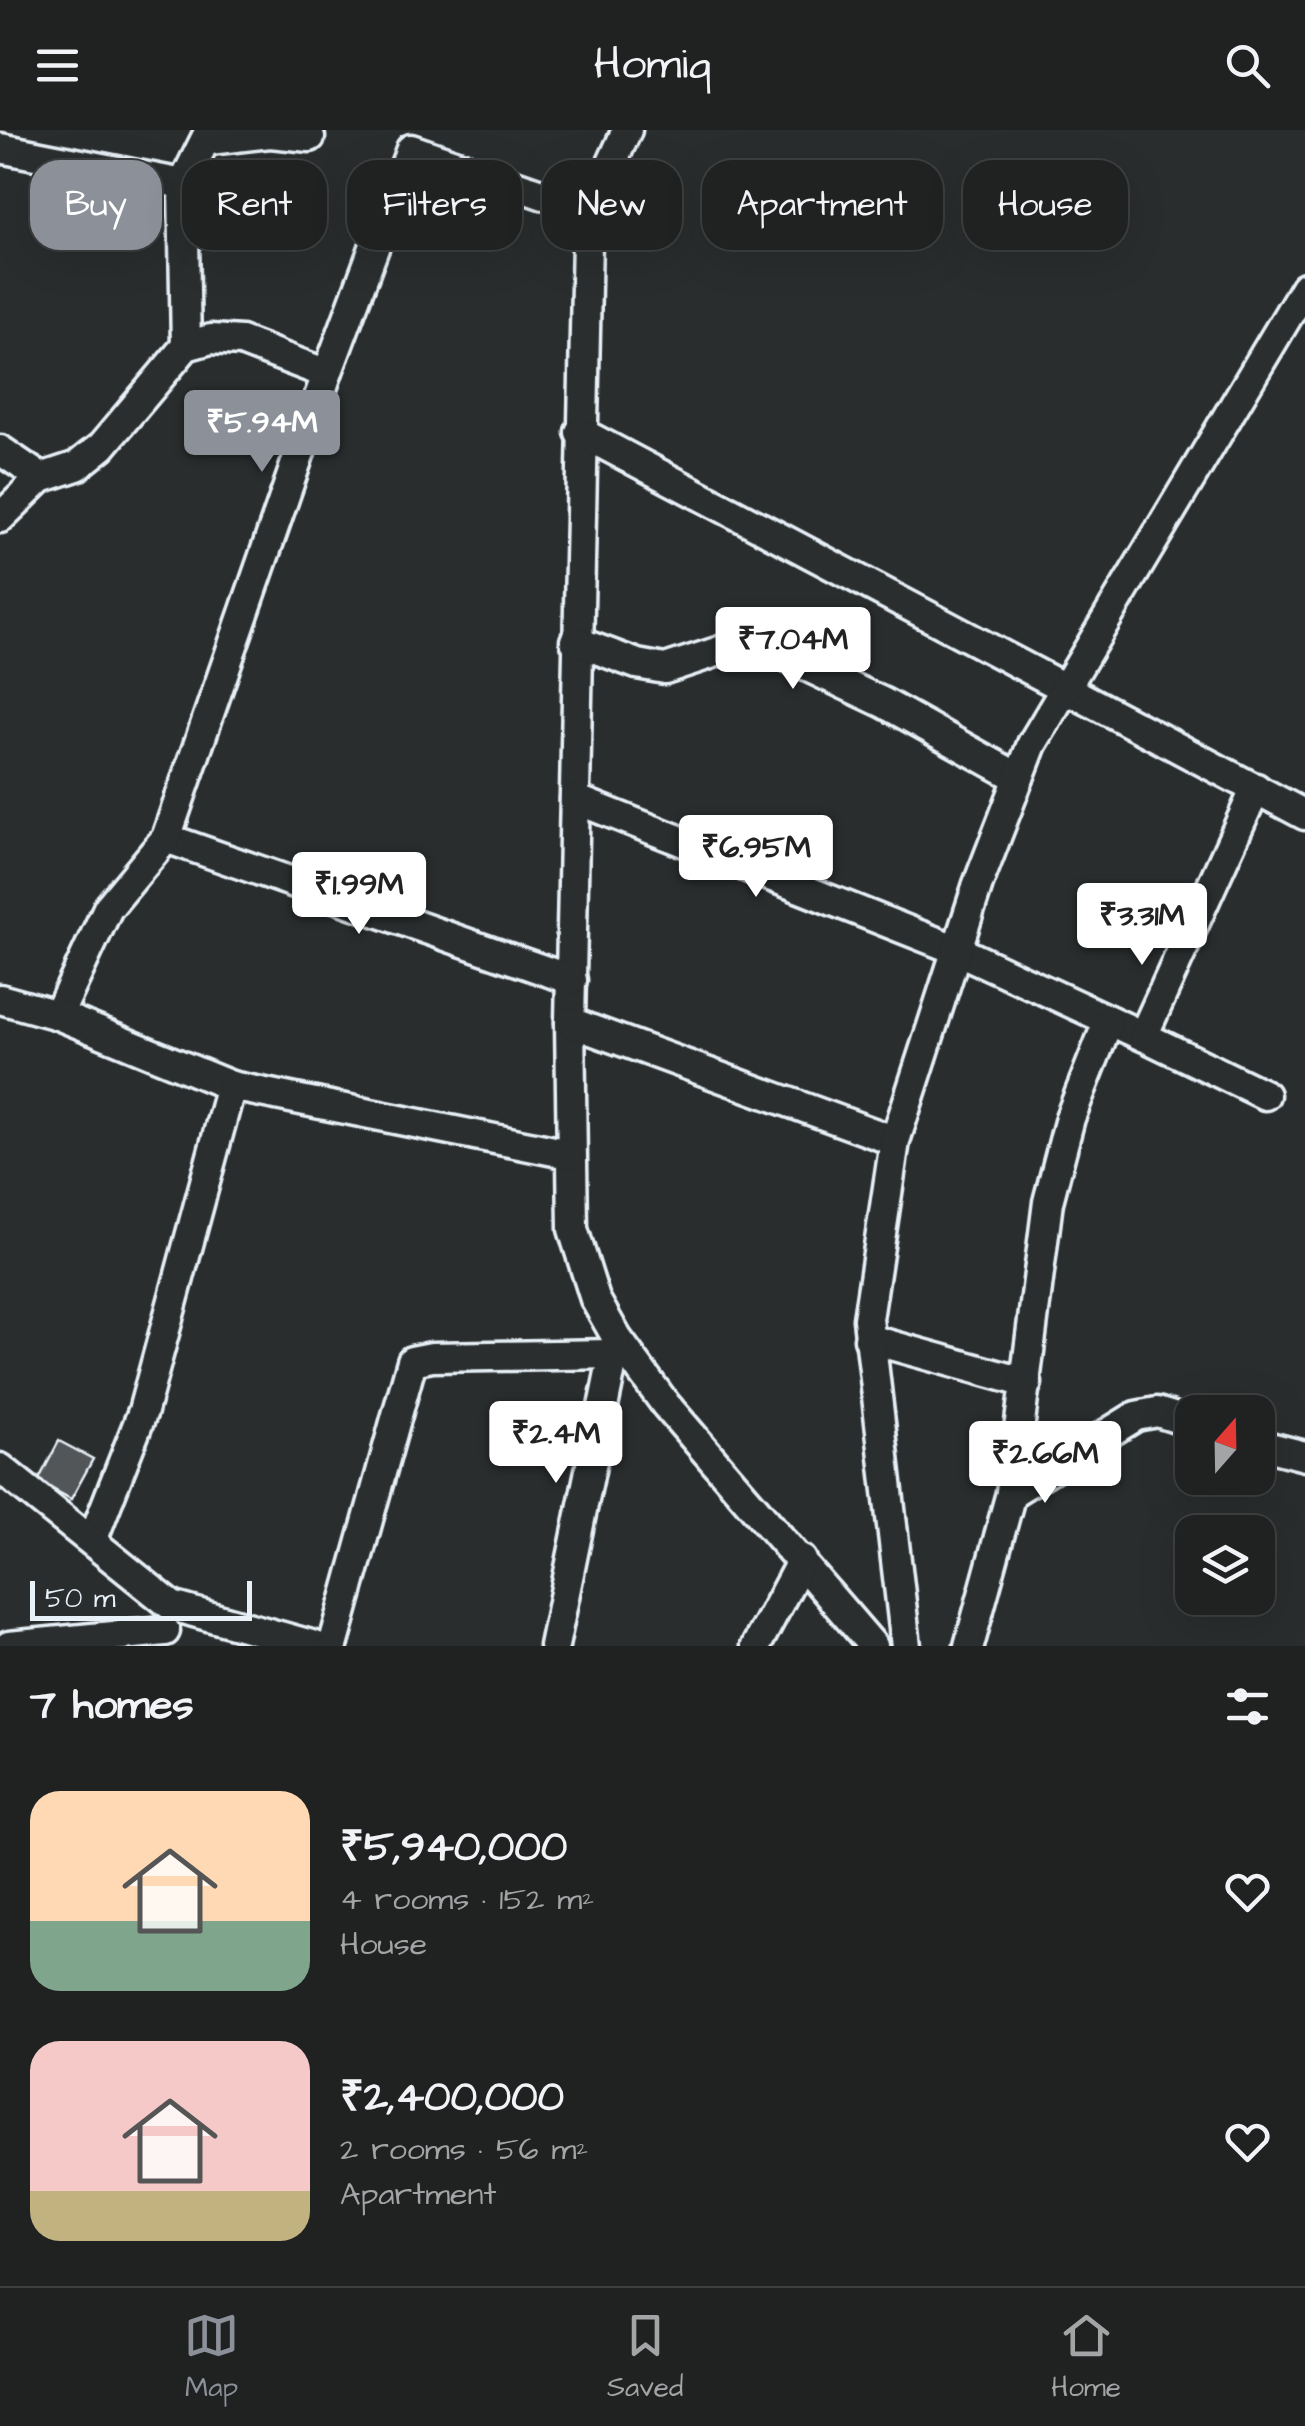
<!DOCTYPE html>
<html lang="en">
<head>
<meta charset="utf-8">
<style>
  body { margin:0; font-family:"Architects Daughter",sans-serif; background:#282a2a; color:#f1f3f6; height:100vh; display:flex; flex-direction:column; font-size:38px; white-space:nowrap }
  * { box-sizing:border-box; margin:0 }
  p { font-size:32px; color:#a2a4a5 }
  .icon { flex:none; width:55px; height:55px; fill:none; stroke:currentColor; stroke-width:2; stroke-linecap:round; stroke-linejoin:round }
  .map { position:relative; height:1516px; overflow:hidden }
  .sheet { display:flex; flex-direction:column; background:#202222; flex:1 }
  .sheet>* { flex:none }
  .banner { position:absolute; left:30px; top:30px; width:1245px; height:90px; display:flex; gap:20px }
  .needle { width:65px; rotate:20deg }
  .controls { position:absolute; left:1175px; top:1265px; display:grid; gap:20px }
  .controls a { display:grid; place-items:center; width:100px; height:100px; border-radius:20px; background:#202222; box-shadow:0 10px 40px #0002,0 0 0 2px #3d3f40; font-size:50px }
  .scale { position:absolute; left:30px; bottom:25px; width:222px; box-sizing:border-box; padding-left:10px; border:5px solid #e8f1f8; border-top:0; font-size:28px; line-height:35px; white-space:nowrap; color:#e8f1f8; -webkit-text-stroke:8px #2a2d2e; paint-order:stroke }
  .price { position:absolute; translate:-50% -85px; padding:0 22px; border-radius:10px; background:#fff; color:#222; font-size:32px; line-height:65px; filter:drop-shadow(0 2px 5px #0008) }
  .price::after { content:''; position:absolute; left:50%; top:60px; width:30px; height:22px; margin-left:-15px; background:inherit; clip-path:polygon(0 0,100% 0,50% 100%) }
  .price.current { background:#8c9099; color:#fff }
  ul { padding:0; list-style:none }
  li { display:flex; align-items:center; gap:30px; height:250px; padding:0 30px }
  li span { display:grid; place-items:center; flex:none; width:280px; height:200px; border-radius:30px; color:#555 }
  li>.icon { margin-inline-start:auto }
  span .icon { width:120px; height:120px; fill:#fffc; stroke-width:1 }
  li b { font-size:42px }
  h2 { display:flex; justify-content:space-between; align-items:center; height:120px; padding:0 30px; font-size:42px }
  .pill { padding:0 35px; border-radius:30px; background:#202222; box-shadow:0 10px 40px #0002,0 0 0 2px #3d3f40; font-size:35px; line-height:90px }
  .pill.current { background:#8c9099; color:#fff }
  header { display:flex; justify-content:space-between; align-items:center; height:130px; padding:0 30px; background:#202222; font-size:45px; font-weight:600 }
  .tabs { display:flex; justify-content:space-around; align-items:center; height:140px; border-top:2px solid #3d3f40; background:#202222; font-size:28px; color:#a2a4a5 }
  .tabs a { display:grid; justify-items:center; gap:5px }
  .tabs .current { color:#8c9099 }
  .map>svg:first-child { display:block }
  .building { fill:#535759; stroke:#e8f1f8; stroke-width:2.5 }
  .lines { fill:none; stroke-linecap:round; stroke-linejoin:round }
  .street-casing { stroke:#e8f1f8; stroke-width:35 }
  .street { stroke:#2a2d2e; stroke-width:28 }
</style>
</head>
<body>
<header><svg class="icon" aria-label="menu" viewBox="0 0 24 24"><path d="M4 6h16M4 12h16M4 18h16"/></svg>Homiq<svg class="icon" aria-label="search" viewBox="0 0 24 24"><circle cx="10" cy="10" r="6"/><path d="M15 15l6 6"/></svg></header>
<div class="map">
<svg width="1305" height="1516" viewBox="0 0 1305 1516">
  <rect width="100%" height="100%" fill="#2a2d2e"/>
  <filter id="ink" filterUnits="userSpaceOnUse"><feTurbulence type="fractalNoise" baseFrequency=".01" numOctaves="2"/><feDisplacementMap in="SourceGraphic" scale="20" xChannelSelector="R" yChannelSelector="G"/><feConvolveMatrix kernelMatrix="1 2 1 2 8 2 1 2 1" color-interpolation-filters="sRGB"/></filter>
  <g filter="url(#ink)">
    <!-- building -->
    <polygon class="building" points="59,1311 93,1329 71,1369 38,1351"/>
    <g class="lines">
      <defs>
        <g id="street">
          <polyline points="627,0 590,81 587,109 570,892 573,1099 595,1169 617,1208 666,1275 873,1516"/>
          <polyline points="209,10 270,3 310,7"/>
          <polyline points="0,18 183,54"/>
          <polyline points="186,216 183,54 210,0"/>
          <polyline points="580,302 1305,685"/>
          <polyline points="0,320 41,348"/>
          <polyline points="0,388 41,348 77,336 102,316 186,216 211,209 241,211 327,244"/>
          <polyline points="575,511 637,534 665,539 738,515 772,520 884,573 1019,648"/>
          <polyline points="575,669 957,820 1143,906 1256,658"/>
          <polyline points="166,708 572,850"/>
          <polyline points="0,869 58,885 108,778 166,708 327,244 411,19 590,81"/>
          <polyline points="58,885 231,956 143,1281 92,1411"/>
          <polyline points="570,892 895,1011"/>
          <polyline points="1143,906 1265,965"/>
          <polyline points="231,956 569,1024"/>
          <polyline points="869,1209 1027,1253"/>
          <polyline points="1258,1314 1305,1326"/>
          <polyline points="0,1338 172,1476 315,1516"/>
          <polyline points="1011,1363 1048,1072 1070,988 1108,892"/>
          <polyline points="9,1516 165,1501"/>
          <polyline points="333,1516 412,1231 432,1227 614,1224"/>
          <polyline points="554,1516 617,1209"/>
          <polyline points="756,1516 802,1430"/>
          <polyline points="906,1516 868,1189 895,1011 978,754 1032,614 1305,157"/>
          <polyline points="969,1516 1011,1363 1136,1286 1157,1282 1192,1293"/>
        </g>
      </defs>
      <!-- street casing -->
      <use href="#street" class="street-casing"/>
      <!-- street -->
      <use href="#street" class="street"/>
    </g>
  </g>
</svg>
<div class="controls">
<a><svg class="needle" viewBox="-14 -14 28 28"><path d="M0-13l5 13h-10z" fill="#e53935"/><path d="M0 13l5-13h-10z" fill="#a2a4a5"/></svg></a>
<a><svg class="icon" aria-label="layers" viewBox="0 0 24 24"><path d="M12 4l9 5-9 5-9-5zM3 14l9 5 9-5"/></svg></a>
</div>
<div class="scale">50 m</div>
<b class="price current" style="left:262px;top:345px">₹5.94M</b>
<b class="price" style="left:793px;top:562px">₹7.04M</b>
<b class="price" style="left:756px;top:770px">₹6.95M</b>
<b class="price" style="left:359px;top:807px">₹1.99M</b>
<b class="price" style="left:1142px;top:838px">₹3.31M</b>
<b class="price" style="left:556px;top:1356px">₹2.4M</b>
<b class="price" style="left:1045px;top:1376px">₹2.66M</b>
<div class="banner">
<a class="pill current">Buy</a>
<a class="pill">Rent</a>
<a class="pill">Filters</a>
<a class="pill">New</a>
<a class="pill">Apartment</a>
<a class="pill">House</a>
</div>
</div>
<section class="sheet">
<h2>7 homes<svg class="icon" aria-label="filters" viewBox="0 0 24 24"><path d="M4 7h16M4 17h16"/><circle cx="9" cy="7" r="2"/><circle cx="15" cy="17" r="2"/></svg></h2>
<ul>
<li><span style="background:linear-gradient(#ffd9b3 65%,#7fa58c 0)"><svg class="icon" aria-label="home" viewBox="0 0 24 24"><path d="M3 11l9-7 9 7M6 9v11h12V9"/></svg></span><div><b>₹5,940,000</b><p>4 rooms · 152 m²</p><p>House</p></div><svg class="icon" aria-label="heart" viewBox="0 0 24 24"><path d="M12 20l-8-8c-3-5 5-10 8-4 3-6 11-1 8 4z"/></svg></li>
<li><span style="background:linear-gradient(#f6c9c9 75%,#c2b280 0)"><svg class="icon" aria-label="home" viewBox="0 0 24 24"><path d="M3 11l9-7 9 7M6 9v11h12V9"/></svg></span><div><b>₹2,400,000</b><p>2 rooms · 56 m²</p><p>Apartment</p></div><svg class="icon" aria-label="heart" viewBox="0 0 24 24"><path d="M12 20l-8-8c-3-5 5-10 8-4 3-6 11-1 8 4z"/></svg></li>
</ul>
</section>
<nav class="tabs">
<a class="current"><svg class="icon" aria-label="map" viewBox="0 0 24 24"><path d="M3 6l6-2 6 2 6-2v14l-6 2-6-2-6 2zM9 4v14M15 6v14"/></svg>Map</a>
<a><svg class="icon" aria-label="saved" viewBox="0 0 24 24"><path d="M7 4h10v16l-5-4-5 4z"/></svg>Saved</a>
<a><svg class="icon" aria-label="home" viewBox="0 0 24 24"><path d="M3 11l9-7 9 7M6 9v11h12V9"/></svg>Home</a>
</nav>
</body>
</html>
